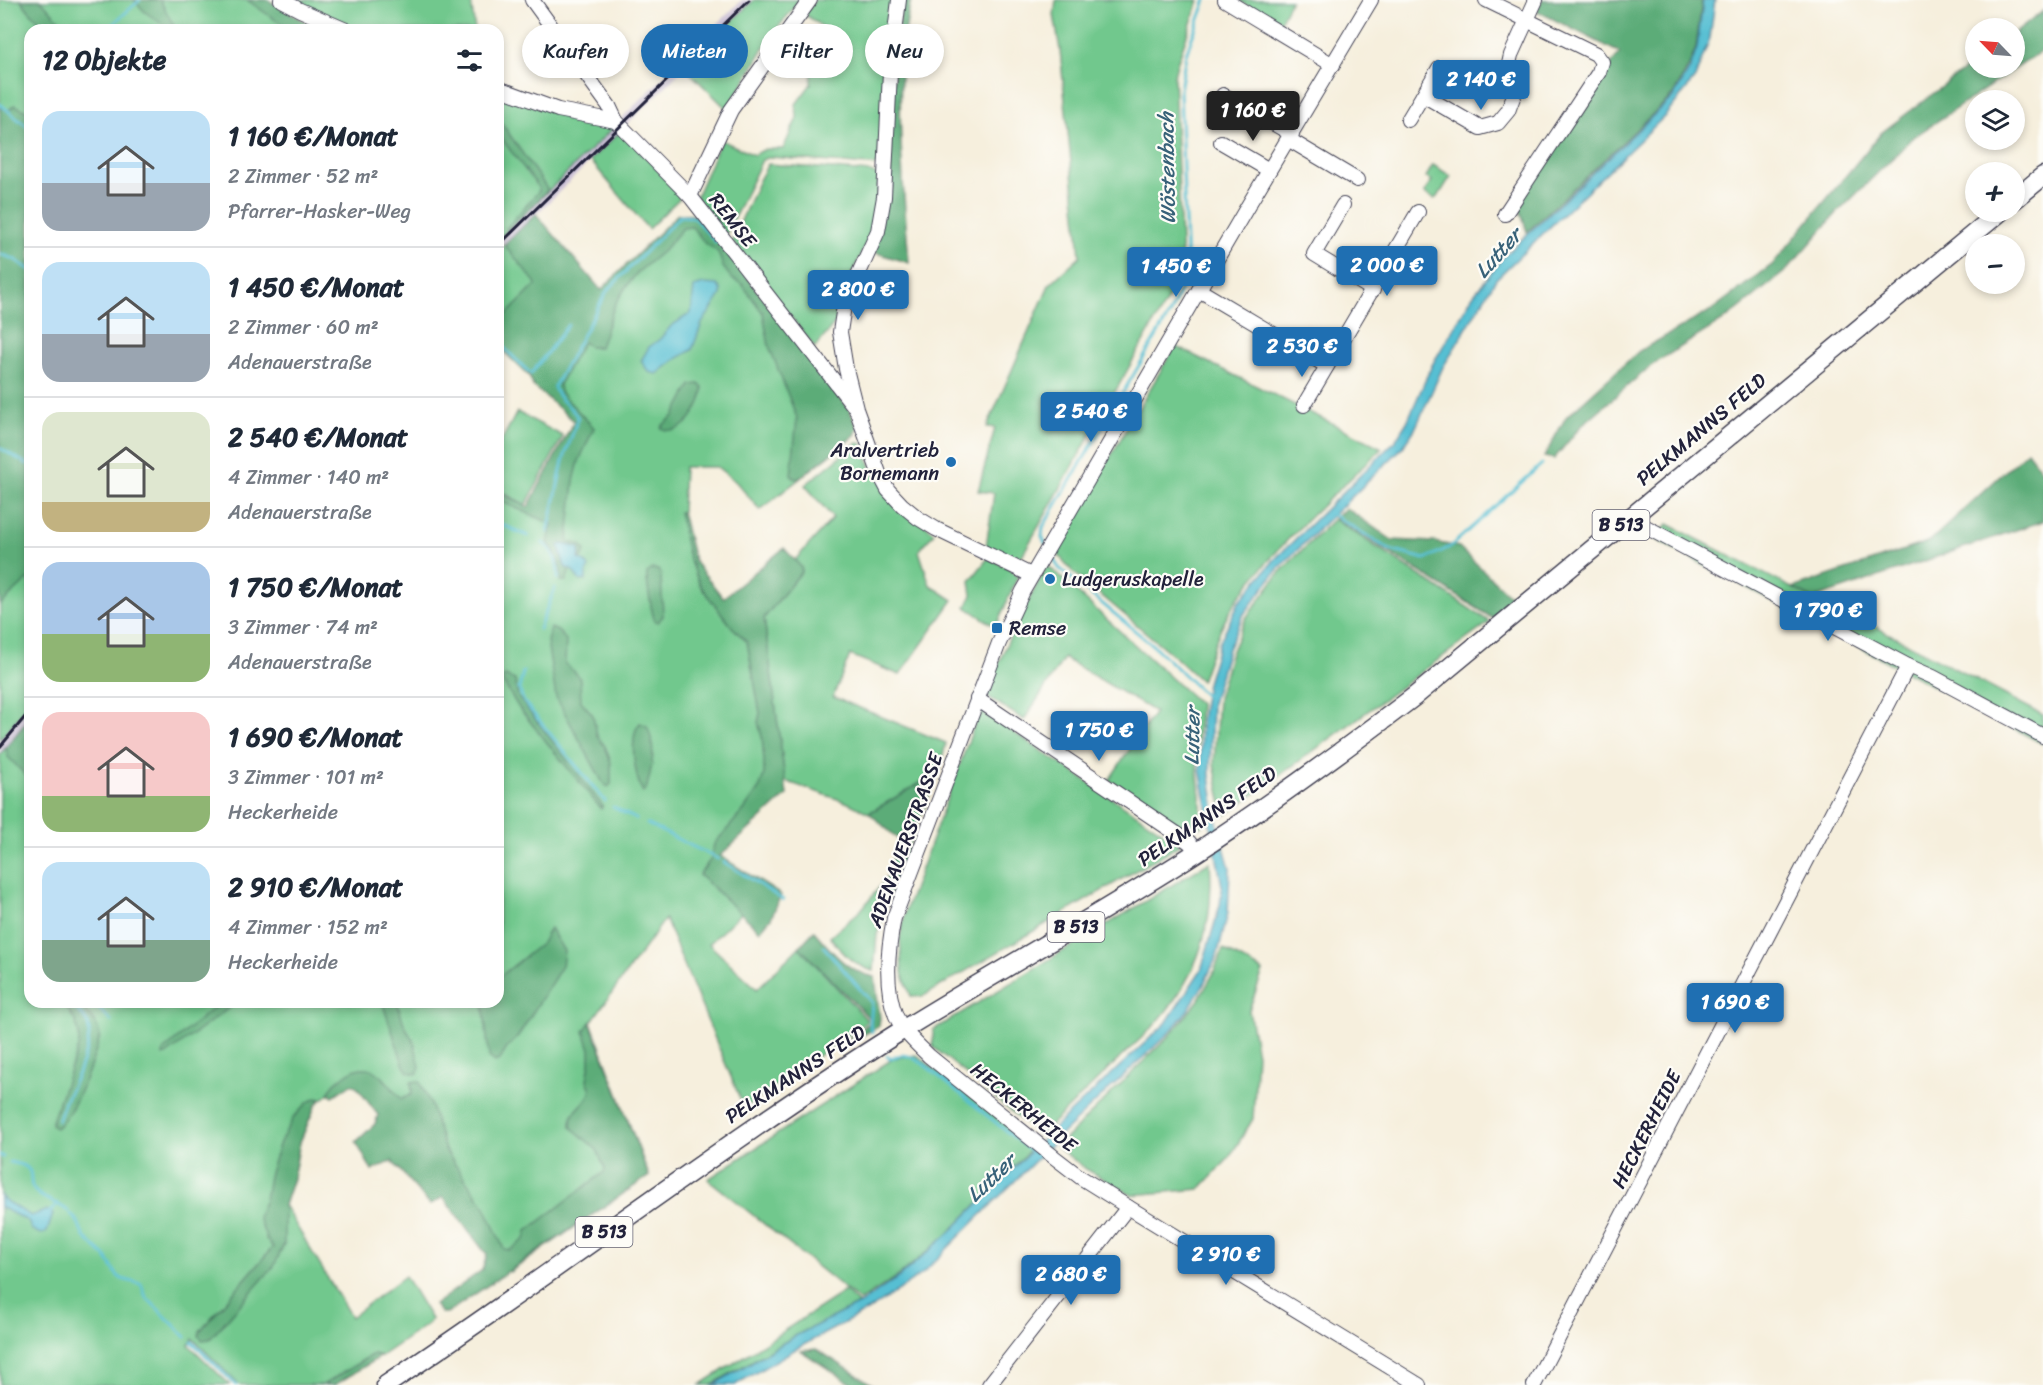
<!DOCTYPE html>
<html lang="de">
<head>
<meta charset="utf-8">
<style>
  body { margin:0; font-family:Sriracha,sans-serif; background:#f2f2f3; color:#1f2937; height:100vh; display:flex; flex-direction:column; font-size:22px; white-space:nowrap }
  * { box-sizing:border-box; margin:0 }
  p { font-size:20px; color:#747a83 }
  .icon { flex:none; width:33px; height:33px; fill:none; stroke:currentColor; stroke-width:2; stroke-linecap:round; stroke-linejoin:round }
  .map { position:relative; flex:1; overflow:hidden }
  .details { position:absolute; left:24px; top:24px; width:480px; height:984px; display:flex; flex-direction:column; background:#fff; border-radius:18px; box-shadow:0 3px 9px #0003 }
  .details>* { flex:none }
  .banner { position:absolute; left:522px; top:24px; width:570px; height:54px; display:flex; gap:12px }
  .needle { width:39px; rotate:295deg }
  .buttons { position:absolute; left:1965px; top:18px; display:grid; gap:12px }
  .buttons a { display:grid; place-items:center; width:60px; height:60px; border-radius:50%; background:#fff; box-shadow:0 3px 9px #0003; font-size:30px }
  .price { position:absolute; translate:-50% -51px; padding:0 14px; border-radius:6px; background:#1f6fb2; color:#fff; font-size:20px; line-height:39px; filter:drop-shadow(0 2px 3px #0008) }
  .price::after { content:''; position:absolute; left:50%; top:36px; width:18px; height:14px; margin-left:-9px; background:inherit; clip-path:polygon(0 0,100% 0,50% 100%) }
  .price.on { background:#222; color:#fff }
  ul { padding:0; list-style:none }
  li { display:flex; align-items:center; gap:18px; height:150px; padding:0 18px }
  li+li { border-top:2px solid #e0e1e3 }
  li span { display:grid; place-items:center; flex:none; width:168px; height:120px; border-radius:18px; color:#555 }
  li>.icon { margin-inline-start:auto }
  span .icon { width:72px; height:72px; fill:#fffc; stroke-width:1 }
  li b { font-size:26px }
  h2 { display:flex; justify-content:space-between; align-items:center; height:72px; padding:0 18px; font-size:26px }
  .pill { padding:0 21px; border-radius:27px; background:#fff; box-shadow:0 3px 9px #0003; font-size:21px; line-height:54px }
  .pill.on { background:#1f6fb2; color:#fff }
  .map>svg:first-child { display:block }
  .industrial { fill:#cabfd6 }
  .green { fill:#71c88d; stroke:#4a7564; stroke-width:1.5; fill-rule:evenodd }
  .forest { fill:#5cac78; stroke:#3f675a; stroke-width:1.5 }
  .water { fill:#57bfd3; stroke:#3c7087; stroke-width:1.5 }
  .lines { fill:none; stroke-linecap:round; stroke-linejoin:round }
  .stream { stroke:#57bfd3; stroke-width:3 }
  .minor-casing { stroke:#424153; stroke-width:16 }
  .major-casing { stroke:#424153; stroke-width:21 }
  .minor { stroke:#fff; stroke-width:14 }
  .major { stroke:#fff; stroke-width:18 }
  .rail { stroke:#22223b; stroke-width:3 }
  .poi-dot { fill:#1f6fb2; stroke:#fdfcf7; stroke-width:2 }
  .labels { text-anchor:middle; stroke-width:4.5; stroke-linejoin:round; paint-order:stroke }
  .shield { fill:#fdfcf7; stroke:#646373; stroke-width:1.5 }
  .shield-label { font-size:18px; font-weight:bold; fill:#22223b }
  .street-label { font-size:20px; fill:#22223b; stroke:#fdfcf7 }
  .poi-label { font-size:20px; fill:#22223b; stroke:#fdfcf7; text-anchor:start }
  .water-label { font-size:21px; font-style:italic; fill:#376178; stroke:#fdfcf7 }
</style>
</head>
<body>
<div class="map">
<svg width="2043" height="1385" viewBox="0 0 2043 1385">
  <rect width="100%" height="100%" fill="#fdfcf7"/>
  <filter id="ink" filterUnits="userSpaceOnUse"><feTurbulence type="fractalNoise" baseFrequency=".0167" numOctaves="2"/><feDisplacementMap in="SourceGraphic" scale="12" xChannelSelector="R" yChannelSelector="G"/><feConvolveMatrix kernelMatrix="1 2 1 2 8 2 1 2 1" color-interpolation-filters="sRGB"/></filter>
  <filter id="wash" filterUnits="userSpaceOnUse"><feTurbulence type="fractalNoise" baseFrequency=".008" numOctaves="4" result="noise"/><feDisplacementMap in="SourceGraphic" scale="24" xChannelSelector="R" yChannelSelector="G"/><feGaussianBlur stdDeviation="1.35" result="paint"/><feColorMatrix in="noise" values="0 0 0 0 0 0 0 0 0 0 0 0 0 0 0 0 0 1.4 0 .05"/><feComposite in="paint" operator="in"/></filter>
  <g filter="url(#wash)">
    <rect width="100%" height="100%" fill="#f6efdd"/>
    <!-- industrial -->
    <g class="industrial">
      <polygon points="742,0 754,0 626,125 621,119"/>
      <polygon points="615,126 621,131 504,246 500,239"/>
      <polygon points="30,703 30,717 0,755 0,739"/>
    </g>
    <!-- green -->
    <g class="green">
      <polygon points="0,0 268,0 304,21 329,30 30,30 30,703 0,739"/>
      <polygon points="288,0 471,0 475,30 358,30 302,8"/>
      <polygon points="754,0 800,0 769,39 728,110 684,67"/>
      <polygon points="815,0 892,0 884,62 879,166 771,157 762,160 726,235 696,197 721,140 754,155 765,149 783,149 797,118 796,104 811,84 812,68 830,32 804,14"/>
      <polygon points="1056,0 1199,0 1177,64 1174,76 1182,267 1178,281 1019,561 986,547 994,493 978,491 995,428 987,427 1049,285 1080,256 1060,50 1054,15"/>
      <polygon points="1237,0 1291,0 1279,24"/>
      <polygon points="498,92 615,126 498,240"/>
      <polygon points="621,131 680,191 679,199 648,229 590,160"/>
      <polygon points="768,164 871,172 879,176 878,198 873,230 837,305 837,321 815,348 732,241 759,180"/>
      <polygon points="1433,165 1451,176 1438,197 1434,199 1424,193 1432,181 1426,177"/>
      <path d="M680 218 722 245 855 435 760 510 736 482 717 467H684L682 512 694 561 723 598 748 617 782 793 699 875 741 913 709 944 757 989 799 947 868 1021 744 1108 665 919 591 1022 649 1176 510 1272 357 1073 316 1104 300 1142 293 1178 284 1205 351 1317 405 1276 431 1319 429 1323 381 1356 373 1354 323 1385H239L193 1339 189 1345 230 1385H0V755L30 717V1002H498V500L552 523 578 426 558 393 557 387 608 291ZM267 1240 284 1244 200 1331 273 1247Z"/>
      <polygon points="510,239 550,291 498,343 498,251"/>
      <path d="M1175 346 1382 448C1334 496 1279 542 1239 597 1221 622 1211 653 1201 681L1174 656 1072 571 1055 551Z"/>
      <polygon points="517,412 563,436 526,505 498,490 498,447"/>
      <polygon points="857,443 863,444 873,473 934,533 919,551 930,585 953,600 900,675 850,655 833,697 946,743 939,772 869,813 846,802 785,781 764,618 802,571 801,567 795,560 833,518 805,485"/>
      <polygon points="1334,519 1490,622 1224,816 1214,764 1218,698 1230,655 1246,618 1280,572"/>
      <polygon points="1668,524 1813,599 1823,599 2043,715 2043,744 1653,538"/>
      <polygon points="988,558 1009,568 1018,576 996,627 966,607 972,595 970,581"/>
      <polygon points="1047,565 1200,704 1196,755 1203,826 1188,830 1109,780 1155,712 1064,658 1024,720 985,695 1009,639"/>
      <polygon points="980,710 1181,844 922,997 911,996 902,973 900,937 906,909"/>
      <path d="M1210 862C1215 923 1199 973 1159 1020 1146 1035 1130 1048 1116 1062 1091 1086 1066 1111 1040 1135L933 1047V1030Z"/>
      <path d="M896 877 877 935 874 971C853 966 843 953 830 937L861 910 886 879Z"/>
      <polygon points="1223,949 1263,971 1249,1010 1257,1054 1253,1119 1229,1158 1200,1189 1132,1195 1086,1169 1057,1147 1171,1034 1198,1001 1213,974"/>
      <polygon points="917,1055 1034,1146 947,1235 897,1277 860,1301 708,1179 894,1058"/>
      <polygon points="845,1291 859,1304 795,1336 711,1385 700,1385"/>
    </g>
    <!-- forest -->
    <g class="forest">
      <path d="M21 0H41L59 20V27L55 30C42 27 28 11 21 0Z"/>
      <polygon points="134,0 160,0 174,26 168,28 145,12"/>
      <polygon points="247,0 268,0 304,21 329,30 290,30"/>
      <path d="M902 0H911C892 86 903 176 909 263L873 252Z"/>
      <polygon points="1542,0 1702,0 1696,48 1689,66 1673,95 1527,232 1518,204 1603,73 1620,53 1537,11"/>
      <polygon points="2043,11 2043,50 1914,137 1837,213 1787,270 1730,316 1652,365 1581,426 1554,459 1544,457 1566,417 1639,351 1710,311 1773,264 1881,133 1975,62 1976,68 2014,68 2015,33"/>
      <polygon points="15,105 30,113 30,578 0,605 0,106 7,111"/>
      <polygon points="498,118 548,190 508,230 506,228 507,227 539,191 539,188 498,134"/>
      <path d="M536 214 601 290 678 214 696 215 722 245 849 409 858 428 855 435 798 479 794 478 791 475 797 418 769 346 763 313 742 284 732 279 723 267 718 252 705 243 692 227 683 228 663 251 638 272 626 287 615 304 600 347H590L583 342 559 385 560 392 594 428 579 461 574 481 568 541 581 545 585 551 583 557 579 559 580 551 573 546 562 544 561 553 565 567 570 569 566 581H561C562 568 557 553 548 543L552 524 498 500V492L528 507 574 421 533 386 529 376 501 349 498 351V323L536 285 535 282 506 247V243Z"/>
      <path d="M699 384 703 388C703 407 682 439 661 428L663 425 674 416 691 385Z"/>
      <polygon points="2027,451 2043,472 2043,521 1813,599 1793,588 1930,541"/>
      <polygon points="1346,508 1392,540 1434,542 1459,547 1514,600 1492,618 1335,518"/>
      <polygon points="679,512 682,512 694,561 723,598 784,548 801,567 802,571 764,618 787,795 720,856 781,895 771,918 760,931 699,875 711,859 714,844 744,810 760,787 764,774 764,761 762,737 758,722 760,713 747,642 732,627 701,587 689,559"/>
      <path d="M652 569 658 570 661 575 663 616 658 622 655 621C652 616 646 579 647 573Z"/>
      <polygon points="551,628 558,631 566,640 565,664 576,673 580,679 581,701 593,715 597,736 605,746 611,763 611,784 608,787 603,783 556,697 547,641"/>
      <polygon points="505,676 515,680 518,697 603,806 601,809 519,708 501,679"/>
      <polygon points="30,717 30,780 8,757 6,748"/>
      <path d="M640 723 647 726C657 748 652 768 646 790L643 792C635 779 628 735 640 723Z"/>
      <polygon points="939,772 896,877 886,879 899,840 869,813"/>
      <polygon points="550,928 564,951 562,966 517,1038 507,1048 500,1060 495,1062 489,1057 484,1010 482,1002 498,1002 498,978 542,943"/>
      <path d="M814 931C832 952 847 972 875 977L880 1018 879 1026 858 1038 847 1040 872 1021 799 947Z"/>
      <path d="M62 1002H78C88 1013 98 1022 100 1036 95 1056 72 1121 55 1128L51 1124 78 1047C82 1029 74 1017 62 1002Z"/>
      <polygon points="220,1002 237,1002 166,1055 163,1055 163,1051"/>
      <polygon points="382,1002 397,1002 405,1027 414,1042 420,1067 417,1074 408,1072 404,1066"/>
      <path d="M590 1022 649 1176 447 1313H441L434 1305 482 1270 487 1255 443 1197 430 1205 392 1161 372 1171 356 1142 375 1124 378 1115 356 1086 351 1084 333 1096 329 1093C331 1085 337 1081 344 1076 373 1054 383 1080 402 1099L412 1094 411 1082 419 1081 430 1103 445 1150 485 1207 504 1249 510 1250 525 1239 527 1231 604 1172 605 1169 597 1150 571 1127C570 1107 585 1109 591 1090L587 1080 590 1063V1049L584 1031Z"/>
      <polygon points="316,1098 321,1099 316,1104 300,1142 293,1178 284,1205 284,1244 274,1266 210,1339 202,1340 199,1336 200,1331 273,1247 267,1240 258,1217 265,1199 269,1176 280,1142 294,1117 308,1102"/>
      <polygon points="816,1349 873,1385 853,1385 801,1351"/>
      <polygon points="373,1354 381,1356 335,1385 323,1385"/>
    </g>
    <!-- water -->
    <g class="water">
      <polygon points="1703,0 1715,0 1710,38 1695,78 1666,115 1496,279 1443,367 1415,429 1403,447 1278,569 1244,614 1228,649 1212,703 1210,774 1216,819 1230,868 1228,913 1217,956 1203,986 1188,1010 1170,1032 1064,1132 922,1274 874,1307 794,1350 735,1385 713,1385 795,1336 861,1303 899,1277 947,1235 1058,1124 1166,1023 1201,970 1220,905 1222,886 1200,770 1201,720 1207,683 1219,643 1239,602 1275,559 1395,441 1407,422 1432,365 1472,297 1504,256 1674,96 1690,68 1697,48"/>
      <polygon points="704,284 717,285 721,290 721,295 702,323 692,350 676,359 657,374 649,372 641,361 649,347 660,339 671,326 691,313 694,287"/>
      <polygon points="562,544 580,548 579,559 585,562 589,567 586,573 586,580 580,581 572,570 565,567 559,546"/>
      <path d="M0 1195 7 1202 31 1216 47 1210 53 1214 47 1232C41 1236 36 1232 31 1229L28 1221 0 1207Z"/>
    </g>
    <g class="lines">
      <!-- stream -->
      <g class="stream">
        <polyline points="114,23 140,0"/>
        <polyline points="106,30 110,27"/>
        <polyline points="0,104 30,129"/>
        <polyline points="0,254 14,259 30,270"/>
        <polyline points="498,342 531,374 568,325"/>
        <polyline points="0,448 27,464"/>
        <polyline points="1332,514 1390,550 1425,559 1450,547 1542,464"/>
        <polyline points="498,523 528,536"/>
        <path d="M548 532 563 461 578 418C572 406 557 400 554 387L607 291 680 216 693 217 716 242"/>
        <path d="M543 543C554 550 559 567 558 579"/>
        <polyline points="1045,543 1042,536 1043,527 1169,315 1184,282 1187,272 1180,90 1186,54 1206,0"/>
        <polyline points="1050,554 1059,568 1156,648 1207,697"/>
        <polyline points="539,629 555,588"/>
        <polyline points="523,672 519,689 524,702 605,801"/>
        <polyline points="613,807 636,819"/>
        <polyline points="647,824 718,859"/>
        <polyline points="724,862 783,900"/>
        <polyline points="824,947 872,1003 870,1025 872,1032"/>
        <polyline points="92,1002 111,1021"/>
        <path d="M887 1056 890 1059C904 1051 913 1057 925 1065L1032 1152"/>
        <path d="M58 1121C61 1114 63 1106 66 1099 75 1081 94 1042 88 1024 86 1018 74 1007 70 1002"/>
        <polyline points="0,1155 3,1157"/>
        <path d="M10 1162C45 1168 21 1180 38 1194 47 1201 59 1203 68 1211"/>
        <polyline points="50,1212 58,1203"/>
        <polyline points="71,1214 78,1222 84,1237 106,1257 117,1275 122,1279 141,1284 146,1297 186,1337"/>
        <polyline points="192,1342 236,1385"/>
      </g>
    </g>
  </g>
  <g filter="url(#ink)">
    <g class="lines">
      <defs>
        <g id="minor">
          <polyline points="281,0 300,10 346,30"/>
          <polyline points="532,0 609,106 616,121 690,196 853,405"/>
          <polyline points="899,0 890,72 884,197 878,231 844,306 840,332 846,369 856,409 879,473 888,490 902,505 918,518 936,529 1031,575"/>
          <polyline points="1225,0 1333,65"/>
          <path d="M1371 0 1249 204 1023 591 999 643 894 918C888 948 884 987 896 1016 903 1032 917 1044 929 1056L1054 1157 1080 1177 1128 1207 1419 1385"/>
          <polyline points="1486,0 1596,54 1602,62 1599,72 1505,214"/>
          <polyline points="498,88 558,110 616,121"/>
          <polyline points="1223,95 1292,134"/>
          <polyline points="1423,95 1439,68"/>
          <polyline points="1408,120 1423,95 1480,128 1498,123 1508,111 1515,92 1509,64 1511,55 1536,0"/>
          <polyline points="1288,139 1357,180"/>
          <polyline points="1221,142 1269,170"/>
          <polyline points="690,196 731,110 810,0"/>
          <polyline points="1343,205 1314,254 1373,290"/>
          <polyline points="1199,290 1327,366"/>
          <polyline points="1304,405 1418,212"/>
          <polyline points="1629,518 1908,666 1933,677 2043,736"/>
          <polyline points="977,699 1189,842 1197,852"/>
          <polyline points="989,1385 1128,1207"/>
          <polyline points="1534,1385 1908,666"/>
        </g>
        <g id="major">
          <polyline points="2014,200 2043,176"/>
          <path d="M386 1385C560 1269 726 1141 904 1029 1001 969 1101 914 1197 852 1272 803 1344 750 1415 696L2000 212"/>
        </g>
      </defs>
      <!-- minor casing -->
      <use href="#minor" class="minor-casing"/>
      <!-- major casing -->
      <use href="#major" class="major-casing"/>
      <!-- minor -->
      <use href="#minor" class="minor"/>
      <!-- major -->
      <use href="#major" class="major"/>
      <!-- rail -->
      <g class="rail">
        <polyline points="498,246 749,0"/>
        <polyline points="0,747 30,711"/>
      </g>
    </g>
  </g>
  <!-- markers -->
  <g class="poi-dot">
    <circle cx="951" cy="462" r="6"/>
    <circle cx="1050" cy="579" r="6"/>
    <rect x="991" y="622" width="12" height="12" rx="3"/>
  </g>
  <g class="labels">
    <!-- shield labels -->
    <g class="shield">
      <rect x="1592.5" y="510" width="57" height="30" rx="4.5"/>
      <rect x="1047.5" y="912" width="57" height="30" rx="4.5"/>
      <rect x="575.5" y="1217" width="57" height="30" rx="4.5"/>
    </g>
    <g class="shield-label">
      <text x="1621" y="531">B 513</text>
      <text x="1076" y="933">B 513</text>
      <text x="604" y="1238">B 513</text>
    </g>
    <!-- street labels -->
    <g class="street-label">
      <text transform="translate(733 220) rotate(52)" y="7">REMSE</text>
      <text transform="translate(1701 429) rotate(-40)" y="7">PELKMANNS FELD</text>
      <text transform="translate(1207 816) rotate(-34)" y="7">PELKMANNS FELD</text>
      <text transform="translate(905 840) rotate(-70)" y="7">ADENAUERSTRASSE</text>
      <text transform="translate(795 1074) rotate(-33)" y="7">PELKMANNS FELD</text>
      <text transform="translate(1024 1107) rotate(39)" y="7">HECKERHEIDE</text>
      <text transform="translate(1646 1129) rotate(-63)" y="7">HECKERHEIDE</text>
    </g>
    <!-- poi labels -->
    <g class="poi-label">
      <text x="939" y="457" text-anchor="end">Aralvertrieb<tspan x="939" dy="23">Bornemann</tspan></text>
      <text x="1062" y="586">Ludgeruskapelle</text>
      <text x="1009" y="635">Remse</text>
    </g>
    <!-- water labels -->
    <g class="water-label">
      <text transform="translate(1167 168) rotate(-91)" y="7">Wöstenbach</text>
      <text transform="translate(1498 253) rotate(-48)" y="7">Lutter</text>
      <text transform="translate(1192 736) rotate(-89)" y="7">Lutter</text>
      <text transform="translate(991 1178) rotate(-44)" y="7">Lutter</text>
    </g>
  </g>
</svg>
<div class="buttons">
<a><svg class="needle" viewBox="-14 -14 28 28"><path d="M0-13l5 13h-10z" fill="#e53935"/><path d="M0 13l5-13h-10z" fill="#747a83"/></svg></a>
<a><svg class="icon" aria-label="layers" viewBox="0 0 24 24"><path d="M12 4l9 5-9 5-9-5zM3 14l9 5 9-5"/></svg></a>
<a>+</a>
<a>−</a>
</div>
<b class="price" style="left:1481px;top:111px">2 140 €</b>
<b class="price on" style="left:1253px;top:142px">1 160 €</b>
<b class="price" style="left:1387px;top:297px">2 000 €</b>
<b class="price" style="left:1176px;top:298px">1 450 €</b>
<b class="price" style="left:858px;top:321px">2 800 €</b>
<b class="price" style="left:1302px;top:378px">2 530 €</b>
<b class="price" style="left:1091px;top:443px">2 540 €</b>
<b class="price" style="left:1828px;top:642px">1 790 €</b>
<b class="price" style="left:1099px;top:762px">1 750 €</b>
<b class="price" style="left:1735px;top:1034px">1 690 €</b>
<b class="price" style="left:1226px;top:1286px">2 910 €</b>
<b class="price" style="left:1071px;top:1306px">2 680 €</b>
<div class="banner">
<a class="pill">Kaufen</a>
<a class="pill on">Mieten</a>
<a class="pill">Filter</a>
<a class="pill">Neu</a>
</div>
<section class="details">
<h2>12 Objekte<svg class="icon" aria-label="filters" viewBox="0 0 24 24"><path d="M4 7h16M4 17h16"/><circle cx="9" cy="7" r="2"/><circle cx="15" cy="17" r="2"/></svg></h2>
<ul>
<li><span style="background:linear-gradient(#bfe0f5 60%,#9aa5b1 0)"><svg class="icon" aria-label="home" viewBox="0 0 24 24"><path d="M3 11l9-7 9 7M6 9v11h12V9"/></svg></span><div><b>1 160 €/Monat</b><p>2 Zimmer · 52 m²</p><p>Pfarrer-Hasker-Weg</p></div></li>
<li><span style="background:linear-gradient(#bfe0f5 60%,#9aa5b1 0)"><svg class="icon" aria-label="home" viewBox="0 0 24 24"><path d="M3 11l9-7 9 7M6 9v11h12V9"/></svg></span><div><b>1 450 €/Monat</b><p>2 Zimmer · 60 m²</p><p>Adenauerstraße</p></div></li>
<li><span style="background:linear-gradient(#dfe7d0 75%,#c2b280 0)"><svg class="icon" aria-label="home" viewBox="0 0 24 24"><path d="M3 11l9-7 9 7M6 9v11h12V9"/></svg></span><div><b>2 540 €/Monat</b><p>4 Zimmer · 140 m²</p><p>Adenauerstraße</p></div></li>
<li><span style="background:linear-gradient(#a9c7e8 60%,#8fb573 0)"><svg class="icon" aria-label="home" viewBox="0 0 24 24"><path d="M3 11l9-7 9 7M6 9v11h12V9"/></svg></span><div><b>1 750 €/Monat</b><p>3 Zimmer · 74 m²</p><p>Adenauerstraße</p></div></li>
<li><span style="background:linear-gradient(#f6c9c9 70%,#8fb573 0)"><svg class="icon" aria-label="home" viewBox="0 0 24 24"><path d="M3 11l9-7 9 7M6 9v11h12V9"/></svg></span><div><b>1 690 €/Monat</b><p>3 Zimmer · 101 m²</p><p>Heckerheide</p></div></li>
<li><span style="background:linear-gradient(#bfe0f5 65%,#7fa58c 0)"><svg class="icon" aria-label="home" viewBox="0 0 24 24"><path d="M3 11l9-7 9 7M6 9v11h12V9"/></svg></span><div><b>2 910 €/Monat</b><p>4 Zimmer · 152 m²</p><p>Heckerheide</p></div></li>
</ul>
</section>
</div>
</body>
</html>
